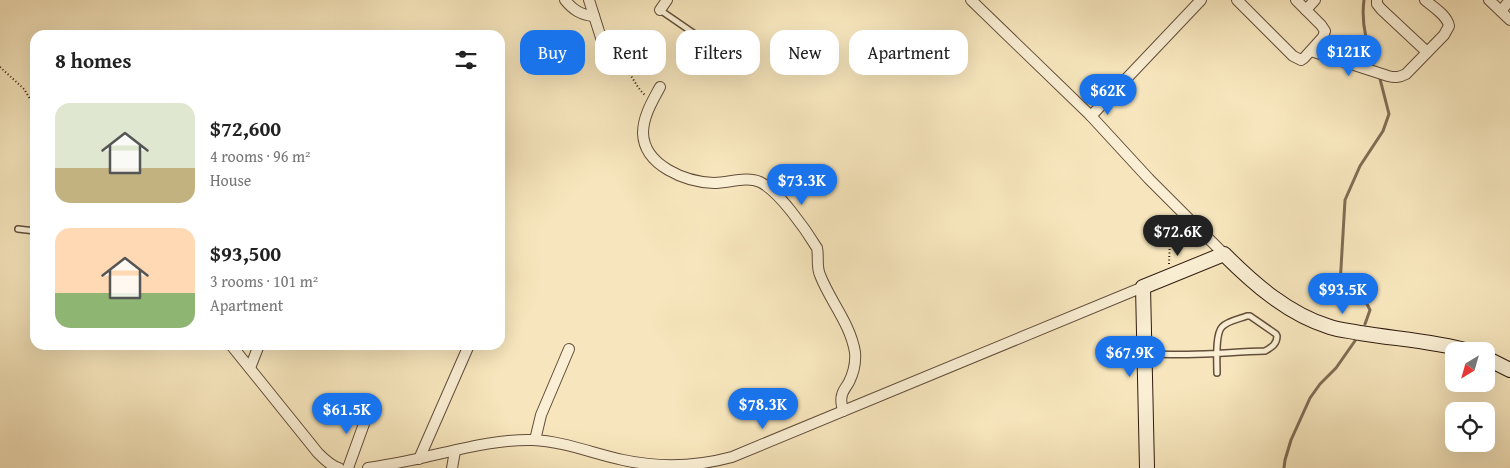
<!DOCTYPE html>
<html lang="en">
<head>
<meta charset="utf-8">
<style>
  body { margin:0; font-family:"Gentium Book Plus",serif; background:#f2f2f2; color:#222; height:100vh; display:flex; flex-direction:column; font-size:19px; white-space:nowrap }
  * { box-sizing:border-box; margin:0 }
  p { font-size:16px; color:#767676 }
  .icon { flex:none; width:28px; height:28px; fill:none; stroke:currentColor; stroke-width:2; stroke-linecap:round; stroke-linejoin:round }
  .map { position:relative; flex:1; overflow:hidden }
  .panel { position:absolute; left:30px; top:30px; width:475px; height:320px; display:flex; flex-direction:column; background:#fff; border-radius:15px; box-shadow:0 5px 20px #0002 }
  .panel>* { flex:none }
  .banner { position:absolute; left:520px; top:30px; width:475px; height:45px; display:flex; gap:10px }
  .needle { width:32px; rotate:217deg }
  .controls { position:absolute; left:1445px; top:342px; display:grid; gap:10px }
  .controls a { display:grid; place-items:center; width:50px; height:50px; border-radius:10px; background:#fff; box-shadow:0 5px 20px #0002; font-size:25px }
  .price { position:absolute; translate:-50% -42px; padding:0 11px; border-radius:18px; background:#1a73e8; color:#fff; font-size:16px; line-height:32px; filter:drop-shadow(0 1px 2px #0008) }
  .price::after { content:''; position:absolute; left:50%; top:30px; width:15px; height:11px; margin-left:-8px; background:inherit; clip-path:polygon(0 0,100% 0,50% 100%) }
  .price.current { background:#222; color:#fff }
  ul { padding:0; list-style:none }
  li { display:flex; align-items:center; gap:15px; height:125px; padding:0 25px }
  li span { display:grid; place-items:center; flex:none; width:140px; height:100px; border-radius:15px; color:#555 }
  li>.icon { margin-inline-start:auto }
  span .icon { width:60px; height:60px; fill:#fffc; stroke-width:1 }
  li b { font-size:21px }
  h2 { display:flex; justify-content:space-between; align-items:center; height:60px; padding:0 25px; font-size:21px }
  .tag { padding:0 18px; border-radius:15px; background:#fff; box-shadow:0 5px 20px #0002; font-size:18px; line-height:45px }
  .tag.current { background:#1a73e8; color:#fff }
  .map>svg:first-child { display:block }
  .lines { fill:none; stroke-linecap:round; stroke-linejoin:round }
  .stream { stroke:#806c54; stroke-width:3 }
  .lane-casing { stroke:#624e3a; stroke-width:8 }
  .street-casing { stroke:#624e3a; stroke-width:12 }
  .secondary-casing { stroke:#311c0f; stroke-width:16 }
  .path { stroke:#311c0f; stroke-width:2; stroke-dasharray:1 2.5; stroke-linecap:butt }
  .lane { stroke:#faefd4; stroke-width:5 }
  .street { stroke:#faefd4; stroke-width:10 }
  .secondary { stroke:#faefd4; stroke-width:14 }
</style>
</head>
<body>
<div class="map">
<svg width="1510" height="468" viewBox="0 0 1510 468">
  <rect width="100%" height="100%" fill="#f7e6bd"/>
  <filter id="stains"><feTurbulence type="fractalNoise" baseFrequency=".004" numOctaves="4"/><feColorMatrix values="0 0 0 0 .2 0 0 0 0 .09 0 0 0 0 .02 0 0 0 .5 -.17"/></filter>
  <radialGradient id="worn" r=".72"><stop offset=".6" stop-color="#630" stop-opacity="0"/><stop offset="1" stop-color="#630" stop-opacity=".3"/></radialGradient>
  <g class="lines">
    <!-- stream -->
    <g class="stream">
      <path d="M1364 0C1361 22 1366 43 1374 63"/>
      <path d="M1365 324 1370 310 1367 304C1358 298 1343 298 1340 285L1345 200 1360 166 1383 131 1389 114 1379 75"/>
      <polyline points="1284,468 1285,460 1291,440 1310,398 1320,384 1336,368 1357,338"/>
    </g>
    <defs>
      <g id="lane">
        <polyline points="660,10 708,43"/>
        <polyline points="18,229 35,231"/>
        <path d="M1146 353C1186 357 1226 352 1265 351 1272 347 1277 344 1277 336L1276 334 1250 316H1247C1239 319 1227 321 1222 327 1215 334 1217 363 1217 373"/>
      </g>
      <g id="street">
        <path d="M565 0C573 10 581 15 594 16"/>
        <polyline points="589,0 603,44"/>
        <polyline points="971,0 1091,116 1149,179 1224,254"/>
        <polyline points="1237,0 1293,56 1301,60 1304,58 1323,37 1325,31 1321,25 1296,0"/>
        <polyline points="1377,0 1377,4 1381,9 1427,52"/>
        <polyline points="1489,0 1510,20"/>
        <polyline points="660,10 667,0"/>
        <polyline points="1306,10 1315,0"/>
        <polyline points="1501,11 1510,0"/>
        <path d="M1311 51 1388 76C1396 78 1400 77 1406 74L1444 35 1449 26C1447 15 1433 7 1425 0"/>
        <path d="M660 87C653 100 643 116 643 133 644 166 686 182 714 183 729 183 746 176 760 182 779 191 806 230 817 248 819 257 816 266 820 275 830 301 850 323 855 352 856 363 854 372 849 382 847 386 843 390 842 395 840 401 842 406 843 411"/>
        <polyline points="1091,116 1201,0"/>
        <path d="M231 345 318 453C324 459 331 466 339 468"/>
        <polyline points="250,368 259,345"/>
        <polyline points="535,440 541,415 569,349"/>
        <polyline points="419,459 469,345"/>
        <polyline points="348,468 369,410"/>
        <path d="M368 468C386 465 404 462 421 458 458 450 496 439 533 440 562 441 595 454 623 460 660 468 695 467 732 457L1143 287"/>
        <polyline points="452,468 455,451"/>
      </g>
      <g id="secondary">
        <polyline points="1486,358 1510,370"/>
        <path d="M1147 468 1143 287 1224 254C1254 284 1288 314 1330 327 1339 330 1350 331 1360 333 1396 339 1434 341 1469 351"/>
      </g>
    </defs>
    <!-- lane casing -->
    <use href="#lane" class="lane-casing"/>
    <!-- street casing -->
    <use href="#street" class="street-casing"/>
    <!-- secondary casing -->
    <use href="#secondary" class="secondary-casing"/>
    <!-- path -->
    <g class="path">
      <path d="M606 53C612 62 621 64 628 72 634 79 637 88 645 95"/>
      <polyline points="0,67 24,89 35,107"/>
      <polyline points="1169,264 1170,239 1175,219"/>
    </g>
    <!-- lane -->
    <use href="#lane" class="lane"/>
    <!-- street -->
    <use href="#street" class="street"/>
    <!-- secondary -->
    <use href="#secondary" class="secondary"/>
  </g>
  <rect width="100%" height="100%" filter="url(#stains)"/>
  <rect width="100%" height="100%" fill="url(#worn)"/>
</svg>
<div class="controls">
<a><svg class="needle" viewBox="-14 -14 28 28"><path d="M0-13l5 13h-10z" fill="#e53935"/><path d="M0 13l5-13h-10z" fill="#767676"/></svg></a>
<a><svg class="icon" aria-label="locate" viewBox="0 0 24 24"><circle cx="12" cy="12" r="6"/><path d="M12 2v4M12 18v4M2 12h4M18 12h4"/></svg></a>
</div>
<b class="price" style="left:1349px;top:77px">$121K</b>
<b class="price" style="left:1108px;top:116px">$62K</b>
<b class="price" style="left:802px;top:206px">$73.3K</b>
<b class="price current" style="left:1178px;top:257px">$72.6K</b>
<b class="price" style="left:1343px;top:315px">$93.5K</b>
<b class="price" style="left:1130px;top:378px">$67.9K</b>
<b class="price" style="left:763px;top:430px">$78.3K</b>
<b class="price" style="left:347px;top:435px">$61.5K</b>
<div class="banner">
<a class="tag current">Buy</a>
<a class="tag">Rent</a>
<a class="tag">Filters</a>
<a class="tag">New</a>
<a class="tag">Apartment</a>
</div>
<section class="panel">
<h2>8 homes<svg class="icon" aria-label="filters" viewBox="0 0 24 24"><path d="M4 7h16M4 17h16"/><circle cx="9" cy="7" r="2"/><circle cx="15" cy="17" r="2"/></svg></h2>
<ul>
<li><span style="background:linear-gradient(#dfe7d0 65%,#c2b280 0)"><svg class="icon" aria-label="home" viewBox="0 0 24 24"><path d="M3 11l9-7 9 7M6 9v11h12V9"/></svg></span><div><b>$72,600</b><p>4 rooms · 96 m²</p><p>House</p></div></li>
<li><span style="background:linear-gradient(#ffd9b3 65%,#8fb573 0)"><svg class="icon" aria-label="home" viewBox="0 0 24 24"><path d="M3 11l9-7 9 7M6 9v11h12V9"/></svg></span><div><b>$93,500</b><p>3 rooms · 101 m²</p><p>Apartment</p></div></li>
</ul>
</section>
</div>
</body>
</html>
